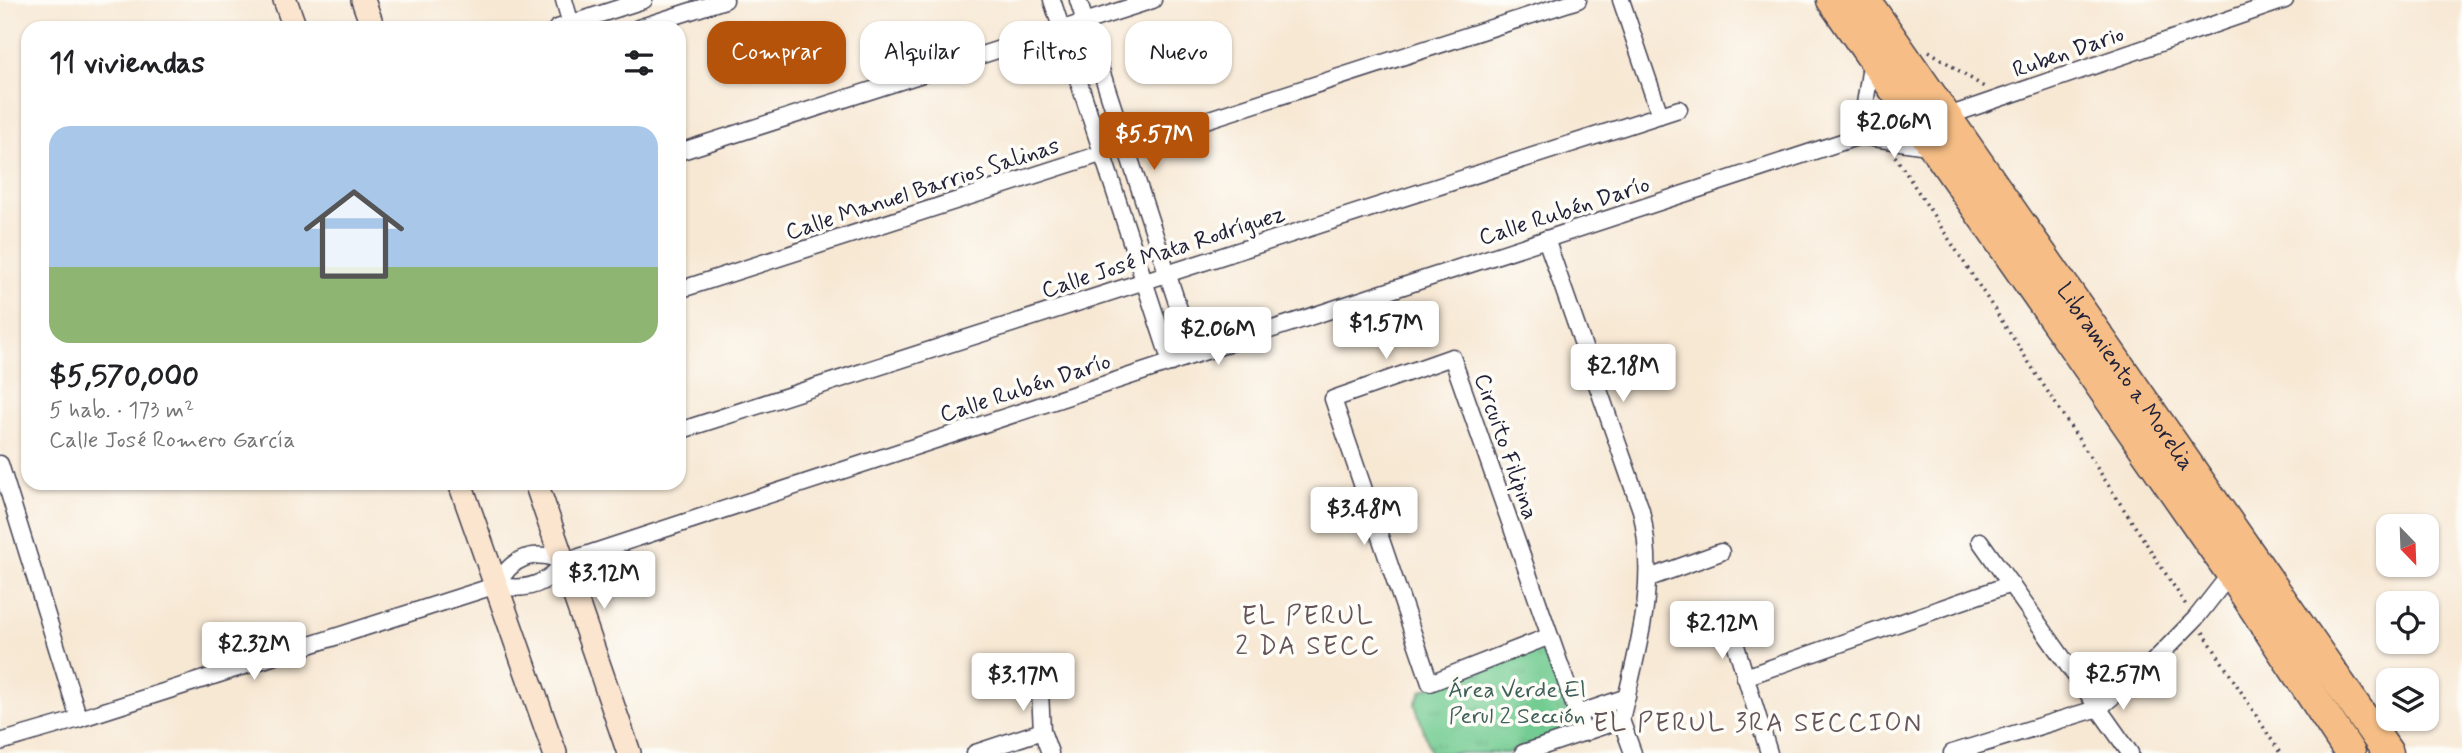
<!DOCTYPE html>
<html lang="es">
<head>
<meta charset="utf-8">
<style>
  body { margin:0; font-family:Mynerve,sans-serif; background:#f6f6f6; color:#202124; height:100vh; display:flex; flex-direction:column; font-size:26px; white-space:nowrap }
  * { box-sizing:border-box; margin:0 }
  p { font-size:23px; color:#757577 }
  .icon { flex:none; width:38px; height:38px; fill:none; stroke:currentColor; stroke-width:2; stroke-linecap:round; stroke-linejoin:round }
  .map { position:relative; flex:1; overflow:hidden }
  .drawer { position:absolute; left:21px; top:21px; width:665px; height:469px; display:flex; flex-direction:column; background:#fff; border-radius:21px; box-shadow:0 2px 5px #0004 }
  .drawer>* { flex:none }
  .guide { position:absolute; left:707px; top:21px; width:665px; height:63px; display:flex; gap:14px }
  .needle { width:46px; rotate:157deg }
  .controls { position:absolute; left:2376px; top:514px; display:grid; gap:14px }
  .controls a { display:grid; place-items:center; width:63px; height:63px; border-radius:14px; background:#fff; box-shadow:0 2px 5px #0004; font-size:35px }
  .price { position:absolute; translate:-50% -60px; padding:0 16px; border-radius:7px; background:#fff; color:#222; font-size:23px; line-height:46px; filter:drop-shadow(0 2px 4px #0008) }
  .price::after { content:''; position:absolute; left:50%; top:42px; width:21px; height:16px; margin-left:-10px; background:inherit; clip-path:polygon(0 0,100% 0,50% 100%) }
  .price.selected { background:#b45309; color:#fff }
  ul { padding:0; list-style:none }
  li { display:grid; align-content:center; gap:14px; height:371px; padding:0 28px }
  li span { display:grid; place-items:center; height:217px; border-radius:21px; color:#555 }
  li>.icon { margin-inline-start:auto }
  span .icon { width:126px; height:126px; fill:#fffc; stroke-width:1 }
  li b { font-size:30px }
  h2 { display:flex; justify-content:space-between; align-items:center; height:84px; padding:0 28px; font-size:30px }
  .chip { padding:0 24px; border-radius:21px; background:#fff; box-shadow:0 2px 5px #0004; font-size:24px; line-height:63px }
  .chip.selected { background:#b45309; color:#fff }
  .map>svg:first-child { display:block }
  .park { fill:url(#park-tufts); stroke:#4a7766; stroke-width:2 }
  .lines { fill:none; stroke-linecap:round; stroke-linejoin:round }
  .street-casing { stroke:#424052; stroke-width:19 }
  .secondary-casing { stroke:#424052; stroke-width:26 }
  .highway-casing { stroke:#424052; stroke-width:33 }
  .path { stroke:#424052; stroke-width:3.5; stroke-dasharray:2 5; stroke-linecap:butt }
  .street { stroke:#fff; stroke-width:16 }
  .secondary { stroke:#fbe5cf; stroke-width:23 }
  .highway { stroke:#f6be86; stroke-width:30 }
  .labels { text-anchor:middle; stroke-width:7; stroke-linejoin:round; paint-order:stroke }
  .street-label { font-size:23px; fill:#22223b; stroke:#fdfcf7 }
  .park-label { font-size:23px; fill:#3e5e59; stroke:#fdfcf7 }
  .quarter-label { font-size:26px; letter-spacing:2px; fill:#65555a; stroke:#fdfcf7 }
</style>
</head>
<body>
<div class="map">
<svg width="2462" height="753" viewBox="0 0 2462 753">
  <defs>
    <pattern id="park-tufts" width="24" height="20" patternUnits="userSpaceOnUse" patternTransform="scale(1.75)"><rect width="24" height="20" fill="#73cc92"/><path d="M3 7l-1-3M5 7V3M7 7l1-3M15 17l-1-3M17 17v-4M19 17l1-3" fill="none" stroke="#63af7f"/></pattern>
  </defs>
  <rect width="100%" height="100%" fill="#fdfcf7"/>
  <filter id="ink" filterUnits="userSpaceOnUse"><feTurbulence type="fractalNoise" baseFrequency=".0143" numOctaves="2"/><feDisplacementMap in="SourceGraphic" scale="14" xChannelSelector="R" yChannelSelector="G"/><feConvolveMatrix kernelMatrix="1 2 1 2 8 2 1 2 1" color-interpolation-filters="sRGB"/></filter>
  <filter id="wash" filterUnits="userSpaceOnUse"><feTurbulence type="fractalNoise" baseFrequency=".00686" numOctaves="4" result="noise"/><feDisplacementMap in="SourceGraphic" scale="28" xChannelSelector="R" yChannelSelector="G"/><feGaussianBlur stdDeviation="1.57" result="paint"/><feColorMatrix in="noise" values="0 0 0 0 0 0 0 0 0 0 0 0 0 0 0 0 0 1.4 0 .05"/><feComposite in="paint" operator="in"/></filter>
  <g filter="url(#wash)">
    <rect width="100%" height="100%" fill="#f7e8d4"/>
    <!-- park -->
    <polygon class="park" points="1543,644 1577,730 1507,753 1431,753 1415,704 1422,690"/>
  </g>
  <g filter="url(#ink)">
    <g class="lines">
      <defs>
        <g id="street">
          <polyline points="564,0 572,28"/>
          <polyline points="1052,0 1171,363"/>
          <polyline points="1078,0 1194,355"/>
          <polyline points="1621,0 1660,115"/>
          <polyline points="557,28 644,0"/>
          <polyline points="638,28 725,0"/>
          <polyline points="1945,117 2285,0"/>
          <polyline points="1860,136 1872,59"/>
          <polyline points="679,152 1153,0"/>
          <path d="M1546 239 1641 510C1658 587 1638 646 1621 720"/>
          <polyline points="679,290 1578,0"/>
          <polyline points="679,431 1679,109"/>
          <polyline points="0,464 79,719"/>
          <polyline points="1980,541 2130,753"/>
          <polyline points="1649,578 1721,552"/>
          <path d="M497 585C512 557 534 548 564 562"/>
          <polyline points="1550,636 1430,683 1333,399 1452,357 1584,733"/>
          <polyline points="1733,636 1769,753"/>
          <polyline points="1745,677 2011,584"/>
          <polyline points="1040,692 1042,731 1050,753"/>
          <polyline points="1577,714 1627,697"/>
          <polyline points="1621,720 1633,753"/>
          <path d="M0 742 79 719 497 585C524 592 547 585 564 562L1860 136 1934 147"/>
          <polyline points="975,753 1042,731"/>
          <polyline points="1523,753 1621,720"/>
          <polyline points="1952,753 2099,708 2149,666 2195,619 2231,573"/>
        </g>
        <g id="secondary">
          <polyline points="285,0 295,28"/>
          <polyline points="363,0 373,28"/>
          <polyline points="460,483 555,753"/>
          <polyline points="536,483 629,753"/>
        </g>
        <g id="highway">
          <polyline points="1832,0 2231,573 2350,753"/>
          <path id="s1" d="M1865 0 2388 753"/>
        </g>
      </defs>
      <!-- street casing -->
      <use href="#street" class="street-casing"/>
      <!-- secondary casing -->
      <use href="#secondary" class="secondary-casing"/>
      <!-- highway casing -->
      <use href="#highway" class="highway-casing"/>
      <!-- path -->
      <g class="path">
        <polyline points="1929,51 1984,87"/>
        <polyline points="1895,156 2186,605"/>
        <polyline points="2203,632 2280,753"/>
      </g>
      <!-- street -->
      <use href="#street" class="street"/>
      <!-- secondary -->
      <use href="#secondary" class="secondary"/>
      <!-- highway -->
      <use href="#highway" class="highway"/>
    </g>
  </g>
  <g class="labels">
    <!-- street labels -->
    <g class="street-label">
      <text transform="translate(2068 51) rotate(-19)" y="8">Ruben Dario</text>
      <text transform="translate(922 188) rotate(-18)" y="8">Calle Manuel Barrios Salinas</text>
      <text transform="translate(1564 210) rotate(-18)" y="8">Calle Rubén Darío</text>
      <text transform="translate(1163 251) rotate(-18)" y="8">Calle José Mata Rodríguez</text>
      <text dy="8" stroke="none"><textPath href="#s1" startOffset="458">Libramiento a Morelia</textPath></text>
      <text transform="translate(1025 387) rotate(-18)" y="8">Calle Rubén Darío</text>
      <text transform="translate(1507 446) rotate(71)" y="8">Circuito Filipina</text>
    </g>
    <!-- park labels -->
    <g class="park-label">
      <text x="1517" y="697">Área Verde El<tspan x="1517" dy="26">Perul 2 Sección</tspan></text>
    </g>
    <!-- quarter labels -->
    <g class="quarter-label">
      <text x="1308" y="624">EL PERUL<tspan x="1308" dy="30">2 DA SECC</tspan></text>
      <text x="1758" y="731">EL PERUL 3RA SECCION</text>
    </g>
  </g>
</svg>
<div class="controls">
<a><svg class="needle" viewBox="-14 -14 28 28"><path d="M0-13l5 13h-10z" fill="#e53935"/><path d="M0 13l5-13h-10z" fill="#757577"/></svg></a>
<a><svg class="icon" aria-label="locate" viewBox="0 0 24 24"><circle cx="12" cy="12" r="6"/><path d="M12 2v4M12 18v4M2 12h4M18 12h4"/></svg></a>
<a><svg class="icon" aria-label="layers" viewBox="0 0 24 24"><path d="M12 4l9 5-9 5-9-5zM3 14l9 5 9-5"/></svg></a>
</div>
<b class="price" style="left:1894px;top:160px">$2.06M</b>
<b class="price selected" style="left:1154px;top:172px">$5.57M</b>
<b class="price" style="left:1386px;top:361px">$1.57M</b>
<b class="price" style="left:1218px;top:367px">$2.06M</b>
<b class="price" style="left:1623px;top:404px">$2.18M</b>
<b class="price" style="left:1364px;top:547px">$3.48M</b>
<b class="price" style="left:604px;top:611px">$3.12M</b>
<b class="price" style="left:1722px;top:661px">$2.12M</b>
<b class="price" style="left:254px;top:682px">$2.32M</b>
<b class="price" style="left:2123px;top:712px">$2.57M</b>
<b class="price" style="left:1023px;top:713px">$3.17M</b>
<div class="guide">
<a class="chip selected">Comprar</a>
<a class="chip">Alquilar</a>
<a class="chip">Filtros</a>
<a class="chip">Nuevo</a>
</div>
<section class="drawer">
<h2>11 viviendas<svg class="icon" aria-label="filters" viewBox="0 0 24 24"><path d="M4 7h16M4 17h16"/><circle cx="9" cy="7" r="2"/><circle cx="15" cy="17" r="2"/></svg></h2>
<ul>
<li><span style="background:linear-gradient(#a9c7e8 65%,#8fb573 0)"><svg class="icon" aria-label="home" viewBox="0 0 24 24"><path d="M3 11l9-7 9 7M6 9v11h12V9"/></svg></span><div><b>$5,570,000</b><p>5 hab. · 173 m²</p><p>Calle José Romero García</p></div></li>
</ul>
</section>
</div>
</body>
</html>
